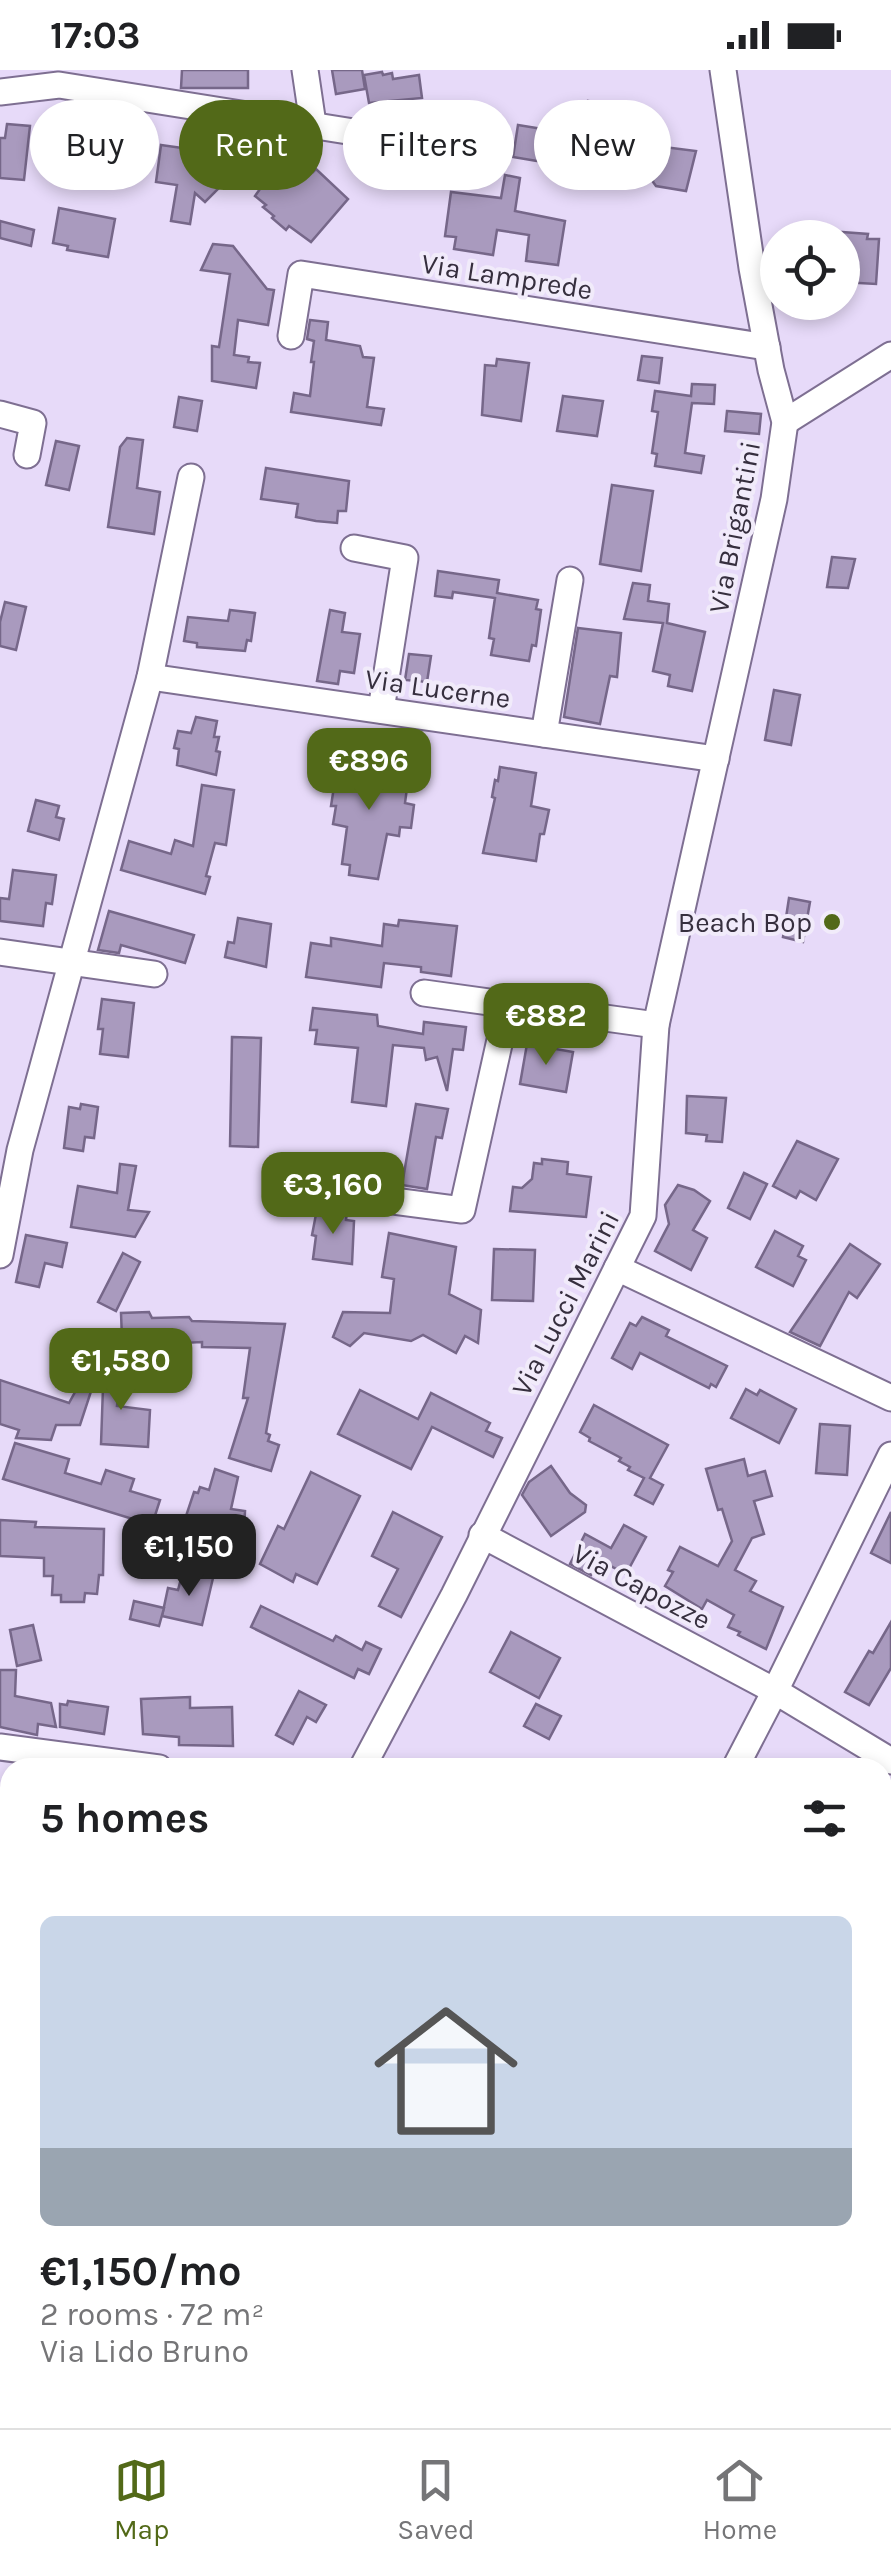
<!DOCTYPE html>
<html lang="en">
<head>
<meta charset="utf-8">
<style>
  body { margin:0; font-family:Karla,sans-serif; background:#f6f6f6; color:#202124; height:100vh; display:flex; flex-direction:column; font-size:38px; white-space:nowrap }
  * { box-sizing:border-box; margin:0 }
  p { font-size:32px; color:#757577 }
  .icon { flex:none; width:55px; height:55px; fill:none; stroke:currentColor; stroke-width:2; stroke-linecap:round; stroke-linejoin:round }
  .map { position:relative; flex:1; overflow:hidden }
  .panel { position:absolute; left:0px; top:1688px; width:892px; height:672px; display:flex; flex-direction:column; background:#fff; border-radius:30px 30px 0 0; box-shadow:0 5px 15px #0003 }
  .panel>* { flex:none }
  .top-card { position:absolute; left:30px; top:30px; width:832px; height:90px; display:flex; gap:20px }
  .controls { position:absolute; left:760px; top:150px; display:grid; gap:20px }
  .controls a { display:grid; place-items:center; width:100px; height:100px; border-radius:50%; background:#fff; box-shadow:0 5px 15px #0003; font-size:50px }
  .price { position:absolute; translate:-50% -85px; padding:0 22px; border-radius:20px; background:#526918; color:#fff; font-size:32px; line-height:65px; filter:drop-shadow(0 2px 5px #0008) }
  .price::after { content:''; position:absolute; left:50%; top:60px; width:30px; height:22px; margin-left:-15px; background:inherit; clip-path:polygon(0 0,100% 0,50% 100%) }
  .price.on { background:#222; color:#fff }
  ul { padding:0; list-style:none }
  li { display:grid; align-content:center; gap:20px; height:530px; padding:0 40px }
  li+li { border-top:2px solid #e0e0e0 }
  li span { display:grid; place-items:center; height:310px; border-radius:15px; color:#555 }
  li>.icon { margin-inline-start:auto }
  span .icon { width:180px; height:180px; fill:#fffc; stroke-width:1 }
  li b { font-size:42px }
  h2 { display:flex; justify-content:space-between; align-items:center; height:120px; padding:0 40px; font-size:42px }
  .tag { padding:0 35px; border-radius:45px; background:#fff; box-shadow:0 5px 15px #0003; font-size:35px; line-height:90px }
  .tag.on { background:#526918; color:#fff }
  .status { display:flex; justify-content:space-between; align-items:center; height:70px; padding:0 50px; background:#fff; direction:ltr }
  .status svg { height:28px; fill:currentColor }
  .menu { display:flex; justify-content:space-around; align-items:center; height:140px; border-top:2px solid #e0e0e0; background:#fff; font-size:28px; color:#757577 }
  .menu a { display:grid; justify-items:center; gap:5px }
  .menu .on { color:#526918 }
  .map>svg:first-child { display:block }
  .building { fill:#a99abe; stroke:#766789; stroke-width:2.5 }
  .lines { fill:none; stroke-linecap:round; stroke-linejoin:round }
  .minor-casing { stroke:#7e6f92; stroke-width:29 }
  .minor { stroke:#fff; stroke-width:25 }
  .poi-dot { fill:#526918; stroke:#f1ebfa; stroke-width:4 }
  .labels { text-anchor:middle; stroke-width:8; stroke-linejoin:round; paint-order:stroke }
  .street-label { font-size:28px; fill:#362f3e; stroke:#f1ebfa }
  .poi-label { font-size:28px; fill:#362f3e; stroke:#f1ebfa; text-anchor:end }
</style>
</head>
<body>
<div class="status"><b>17:03</b><svg viewBox="0 0 49 12"><path d="M0 12V9h3v3zM5 12V6h3v6zM10 12V3h3v9zM15 12V0h3v12zM26 1h20v11H26zM47 4h2v5h-2z"/></svg></div>
<div class="map">
<svg width="891" height="2358" viewBox="0 0 891 2358">
  <rect width="100%" height="100%" fill="#e7daf9"/>
  <!-- building -->
  <g class="building">
    <polygon points="182,0 248,0 248,18 181,18"/>
    <polygon points="332,0 362,0 365,19 336,24"/>
    <polygon points="382,2 383,5 392,3 393,9 419,5 422,28 369,33 364,5"/>
    <polygon points="588,31 610,34 607,52 603,51 598,80 585,78 581,52 584,53"/>
    <polygon points="7,54 30,56 24,110 0,108 0,68 5,68"/>
    <polygon points="518,55 555,61 551,84 544,83 543,92 513,87"/>
    <polygon points="161,75 225,84 221,116 205,132 195,123 190,154 171,151 177,115 156,112"/>
    <polygon points="656,76 696,81 686,121 656,116 653,112"/>
    <polygon points="282,88 291,94 296,88 313,102 316,99 348,129 311,172 289,156 286,160 272,148 274,146 263,137 266,135 255,126"/>
    <polygon points="505,105 520,108 515,141 565,151 558,195 526,191 529,165 497,160 493,185 454,179 456,167 445,166 451,122 501,128"/>
    <polygon points="59,138 115,149 108,187 67,180 68,176 53,173"/>
    <polygon points="0,151 34,160 31,176 0,168"/>
    <polygon points="842,162 868,164 867,169 879,169 876,214 842,212"/>
    <polygon points="213,174 233,176 267,219 274,220 268,255 238,250 234,285 249,287 248,292 260,293 256,318 212,311 212,276 219,277 230,204 201,200"/>
    <polygon points="310,250 328,252 326,270 360,276 363,287 374,288 367,337 384,339 381,355 291,342 294,323 310,326 314,292 311,292 314,271 307,269"/>
    <polygon points="642,286 662,288 659,313 638,310"/>
    <polygon points="497,289 529,293 521,351 482,345 485,295 496,296"/>
    <polygon points="692,314 715,315 714,334 692,333 685,383 704,386 701,403 655,396 657,384 652,383 658,342 652,341 655,321 691,326"/>
    <polygon points="563,326 603,331 597,366 557,361"/>
    <polygon points="179,327 202,331 197,361 174,357"/>
    <polygon points="727,341 761,344 759,364 725,361"/>
    <polygon points="127,368 143,370 137,418 160,422 154,464 108,457 120,377"/>
    <polygon points="56,371 79,376 69,420 46,415"/>
    <polygon points="266,398 349,411 346,441 338,441 337,453 316,451 296,447 298,434 261,429"/>
    <polygon points="612,415 653,421 641,501 600,494"/>
    <polygon points="832,487 855,489 848,518 827,517"/>
    <polygon points="438,501 499,510 497,523 538,530 536,539 541,540 536,576 532,575 529,591 491,585 494,569 489,568 495,528 453,522 452,528 435,526"/>
    <polygon points="633,513 650,515 648,531 669,534 667,553 705,562 692,621 668,616 670,605 653,601 663,553 624,549"/>
    <polygon points="5,532 26,537 16,580 0,576 0,552"/>
    <polygon points="230,540 255,543 251,571 247,570 245,581 197,577 197,573 184,571 188,547 228,551"/>
    <polygon points="330,540 345,543 342,562 360,564 354,603 340,601 338,614 317,611"/>
    <polygon points="578,558 621,563 617,607 610,606 600,654 564,647"/>
    <polygon points="409,584 431,586 427,612 405,610"/>
    <polygon points="774,620 800,625 791,675 765,670"/>
    <polygon points="196,647 217,651 214,667 219,667 216,681 220,682 216,705 177,695 179,679 174,678 178,661 191,663"/>
    <polygon points="338,691 409,703 405,733 414,735 411,758 400,757 399,766 387,764 378,809 349,805 350,795 342,794 347,757 333,754 336,736 331,736"/>
    <polygon points="500,697 536,703 531,736 549,740 544,764 540,764 536,791 483,783 495,728 492,727 495,710 498,711"/>
    <polygon points="202,715 234,720 226,775 215,773 206,806 210,807 205,824 121,800 129,771 171,784 175,770 193,776"/>
    <polygon points="36,730 59,736 56,747 64,749 59,770 28,761"/>
    <polygon points="13,800 56,805 52,834 46,833 43,856 0,851 0,828 9,829"/>
    <polygon points="789,828 810,832 803,872 783,867"/>
    <polygon points="109,841 194,865 185,893 121,875 119,883 98,880"/>
    <polygon points="238,848 271,854 266,897 225,887 228,872 234,873"/>
    <polygon points="399,850 457,856 451,906 421,902 421,897 384,893 381,917 306,907 311,873 331,876 331,868 382,876 384,854 398,856"/>
    <polygon points="102,929 134,933 128,987 100,984 103,959 98,959"/>
    <polygon points="313,938 377,945 378,956 423,964 424,952 466,957 463,980 453,979 447,1021 437,987 426,990 424,978 393,975 386,1036 352,1032 358,978 315,974 317,960 310,960"/>
    <polygon points="232,967 261,968 258,1077 230,1076"/>
    <polygon points="527,974 573,982 566,1022 520,1014"/>
    <polygon points="687,1026 726,1028 722,1072 706,1071 707,1065 686,1063"/>
    <polygon points="81,1034 98,1037 94,1068 85,1067 83,1081 64,1078 69,1037 80,1039"/>
    <polygon points="416,1034 448,1039 442,1068 436,1067 427,1119 402,1115"/>
    <polygon points="797,1071 838,1089 816,1130 800,1121 796,1128 773,1116"/>
    <polygon points="542,1089 568,1092 567,1104 591,1107 586,1147 510,1141 513,1117 522,1118 532,1109 534,1093 542,1094"/>
    <polygon points="120,1094 136,1096 128,1140 149,1142 135,1167 71,1157 78,1116 117,1123"/>
    <polygon points="744,1103 767,1114 750,1149 728,1138"/>
    <polygon points="678,1115 694,1120 710,1131 693,1160 707,1168 691,1200 655,1181 669,1154 665,1135"/>
    <polygon points="317,1139 347,1141 346,1150 354,1151 352,1194 313,1189 316,1166 312,1165"/>
    <polygon points="775,1161 803,1176 798,1186 806,1190 793,1216 756,1197"/>
    <polygon points="389,1163 456,1177 449,1224 481,1240 478,1273 465,1266 456,1283 423,1265 411,1271 364,1263 350,1276 333,1267 343,1242 390,1243 394,1209 382,1207"/>
    <polygon points="26,1165 67,1173 62,1197 45,1193 39,1217 16,1212"/>
    <polygon points="850,1174 880,1194 857,1228 849,1222 820,1276 790,1262"/>
    <polygon points="494,1179 535,1180 533,1231 492,1230"/>
    <polygon points="123,1183 140,1192 116,1241 98,1232"/>
    <polygon points="149,1242 152,1248 189,1247 192,1251 285,1254 266,1363 270,1365 268,1371 279,1375 271,1401 229,1388 248,1328 243,1328 250,1278 202,1277 202,1272 161,1274 161,1268 122,1269 121,1243"/>
    <polygon points="642,1247 669,1260 666,1266 727,1296 716,1317 711,1314 709,1318 640,1283 632,1299 612,1288 630,1253 636,1256"/>
    <polygon points="104,1289 123,1292 117,1336 150,1340 148,1377 101,1374"/>
    <polygon points="92,1291 100,1294 80,1355 56,1355 51,1370 16,1368 19,1360 0,1354 0,1310 69,1333"/>
    <polygon points="746,1319 757,1325 760,1320 796,1339 779,1373 731,1348"/>
    <polygon points="360,1320 418,1349 431,1323 490,1353 486,1361 502,1368 493,1387 432,1357 411,1399 338,1364"/>
    <polygon points="594,1335 668,1375 650,1408 663,1415 653,1434 635,1425 644,1408 628,1400 630,1397 619,1391 621,1388 589,1371 590,1368 580,1362"/>
    <polygon points="820,1354 850,1356 847,1405 816,1403"/>
    <polygon points="15,1373 69,1389 65,1403 101,1414 106,1400 134,1409 130,1421 160,1430 152,1455 3,1409"/>
    <polygon points="744,1389 748,1406 765,1401 772,1426 754,1431 764,1464 752,1468 735,1500 756,1511 750,1521 783,1537 766,1579 738,1565 740,1562 728,1557 734,1545 707,1530 702,1539 665,1516 673,1502 668,1500 680,1477 718,1496 732,1471 722,1439 718,1440 706,1399"/>
    <polygon points="551,1396 570,1423 586,1435 585,1442 551,1466 522,1425 529,1412"/>
    <polygon points="215,1399 238,1407 231,1439 245,1441 243,1481 185,1463 189,1450 185,1449 194,1422 198,1423 200,1417 209,1420"/>
    <polygon points="311,1402 360,1426 317,1514 296,1504 293,1512 260,1494 278,1456 284,1459"/>
    <polygon points="393,1442 442,1467 401,1547 379,1536 398,1499 372,1486"/>
    <polygon points="891,1442 891,1493 871,1483"/>
    <polygon points="0,1450 36,1452 35,1457 104,1459 103,1505 99,1505 97,1524 85,1523 84,1532 61,1532 61,1525 52,1525 53,1506 44,1506 44,1488 0,1486"/>
    <polygon points="624,1455 646,1467 626,1504 599,1490 591,1505 570,1494 585,1464 611,1478"/>
    <polygon points="183,1501 213,1508 202,1555 162,1546 168,1518 178,1520"/>
    <polygon points="134,1531 164,1538 159,1556 130,1549"/>
    <polygon points="261,1536 333,1571 336,1566 362,1580 366,1572 381,1579 369,1604 358,1599 354,1608 251,1557"/>
    <polygon points="891,1552 891,1598 869,1635 845,1622 869,1581 873,1583"/>
    <polygon points="33,1555 41,1590 17,1596 10,1560"/>
    <polygon points="511,1562 560,1588 539,1628 490,1602"/>
    <polygon points="0,1600 16,1600 15,1626 51,1633 56,1657 38,1654 37,1665 0,1657"/>
    <polygon points="299,1621 326,1635 316,1652 307,1647 293,1674 276,1665"/>
    <polygon points="190,1627 190,1638 232,1637 233,1676 179,1675 179,1667 143,1664 141,1629"/>
    <polygon points="68,1631 108,1637 104,1664 60,1657 60,1634 67,1635"/>
    <polygon points="536,1634 561,1646 549,1669 524,1656"/>
  </g>
  <g class="lines">
    <defs>
      <g id="minor">
        <polyline points="305,0 313,54"/>
        <polyline points="0,22 59,15 360,63"/>
        <polyline points="291,266 301,204 767,277"/>
        <polyline points="0,344 33,353 27,385"/>
        <polyline points="785,352 891,285"/>
        <polyline points="354,478 405,488 381,640"/>
        <polyline points="150,607 716,689"/>
        <polyline points="544,664 570,510"/>
        <polyline points="0,882 154,904"/>
        <polyline points="424,923 656,955"/>
        <polyline points="378,1129 462,1140 508,934"/>
        <polyline points="0,1185 20,1080 150,607 191,407"/>
        <polyline points="617,1198 891,1328"/>
        <polyline points="482,1465 775,1621 891,1385"/>
        <polyline points="0,1677 159,1698"/>
        <polyline points="362,1698 454,1525 643,1146 656,955 774,429 785,352 771,300 752,198 723,0"/>
        <polyline points="735,1698 775,1621 891,1691"/>
        <polyline points="882,1785 891,1770"/>
        <polyline points="0,1797 10,1798"/>
        <polyline points="620,2358 628,2350"/>
      </g>
    </defs>
    <!-- minor casing -->
    <use href="#minor" class="minor-casing"/>
    <!-- minor -->
    <use href="#minor" class="minor"/>
  </g>
  <!-- markers -->
  <circle class="poi-dot" cx="832" cy="852" r="10"/>
  <g class="labels">
    <!-- street labels -->
    <g class="street-label">
      <text transform="translate(507 206) rotate(9)" y="10">Via Lamprede</text>
      <text transform="translate(734 457) rotate(-79)" y="10">Via Brigantini</text>
      <text transform="translate(438 618) rotate(8)" y="10">Via Lucerne</text>
      <text transform="translate(565 1233) rotate(-63)" y="10">Via Lucci Marini</text>
      <text transform="translate(642 1516) rotate(28)" y="10">Via Capozze</text>
    </g>
    <!-- poi labels -->
    <g class="poi-label">
      <text x="812" y="862">Beach Bop</text>
    </g>
  </g>
</svg>
<div class="controls">
<a><svg class="icon" aria-label="locate" viewBox="0 0 24 24"><circle cx="12" cy="12" r="6"/><path d="M12 2v4M12 18v4M2 12h4M18 12h4"/></svg></a>
</div>
<b class="price" style="left:369px;top:743px">€896</b>
<b class="price" style="left:546px;top:998px">€882</b>
<b class="price" style="left:333px;top:1167px">€3,160</b>
<b class="price" style="left:121px;top:1343px">€1,580</b>
<b class="price on" style="left:189px;top:1529px">€1,150</b>
<div class="top-card">
<a class="tag">Buy</a>
<a class="tag on">Rent</a>
<a class="tag">Filters</a>
<a class="tag">New</a>
</div>
<section class="panel">
<h2>5 homes<svg class="icon" aria-label="filters" viewBox="0 0 24 24"><path d="M4 7h16M4 17h16"/><circle cx="9" cy="7" r="2"/><circle cx="15" cy="17" r="2"/></svg></h2>
<ul>
<li><span style="background:linear-gradient(#c9d6e8 75%,#9aa5b1 0)"><svg class="icon" aria-label="home" viewBox="0 0 24 24"><path d="M3 11l9-7 9 7M6 9v11h12V9"/></svg></span><div><b>€1,150/mo</b><p>2 rooms · 72 m²</p><p>Via Lido Bruno</p></div></li>
</ul>
</section>
</div>
<nav class="menu">
<a class="on"><svg class="icon" aria-label="map" viewBox="0 0 24 24"><path d="M3 6l6-2 6 2 6-2v14l-6 2-6-2-6 2zM9 4v14M15 6v14"/></svg>Map</a>
<a><svg class="icon" aria-label="saved" viewBox="0 0 24 24"><path d="M7 4h10v16l-5-4-5 4z"/></svg>Saved</a>
<a><svg class="icon" aria-label="home" viewBox="0 0 24 24"><path d="M3 11l9-7 9 7M6 9v11h12V9"/></svg>Home</a>
</nav>
</body>
</html>
